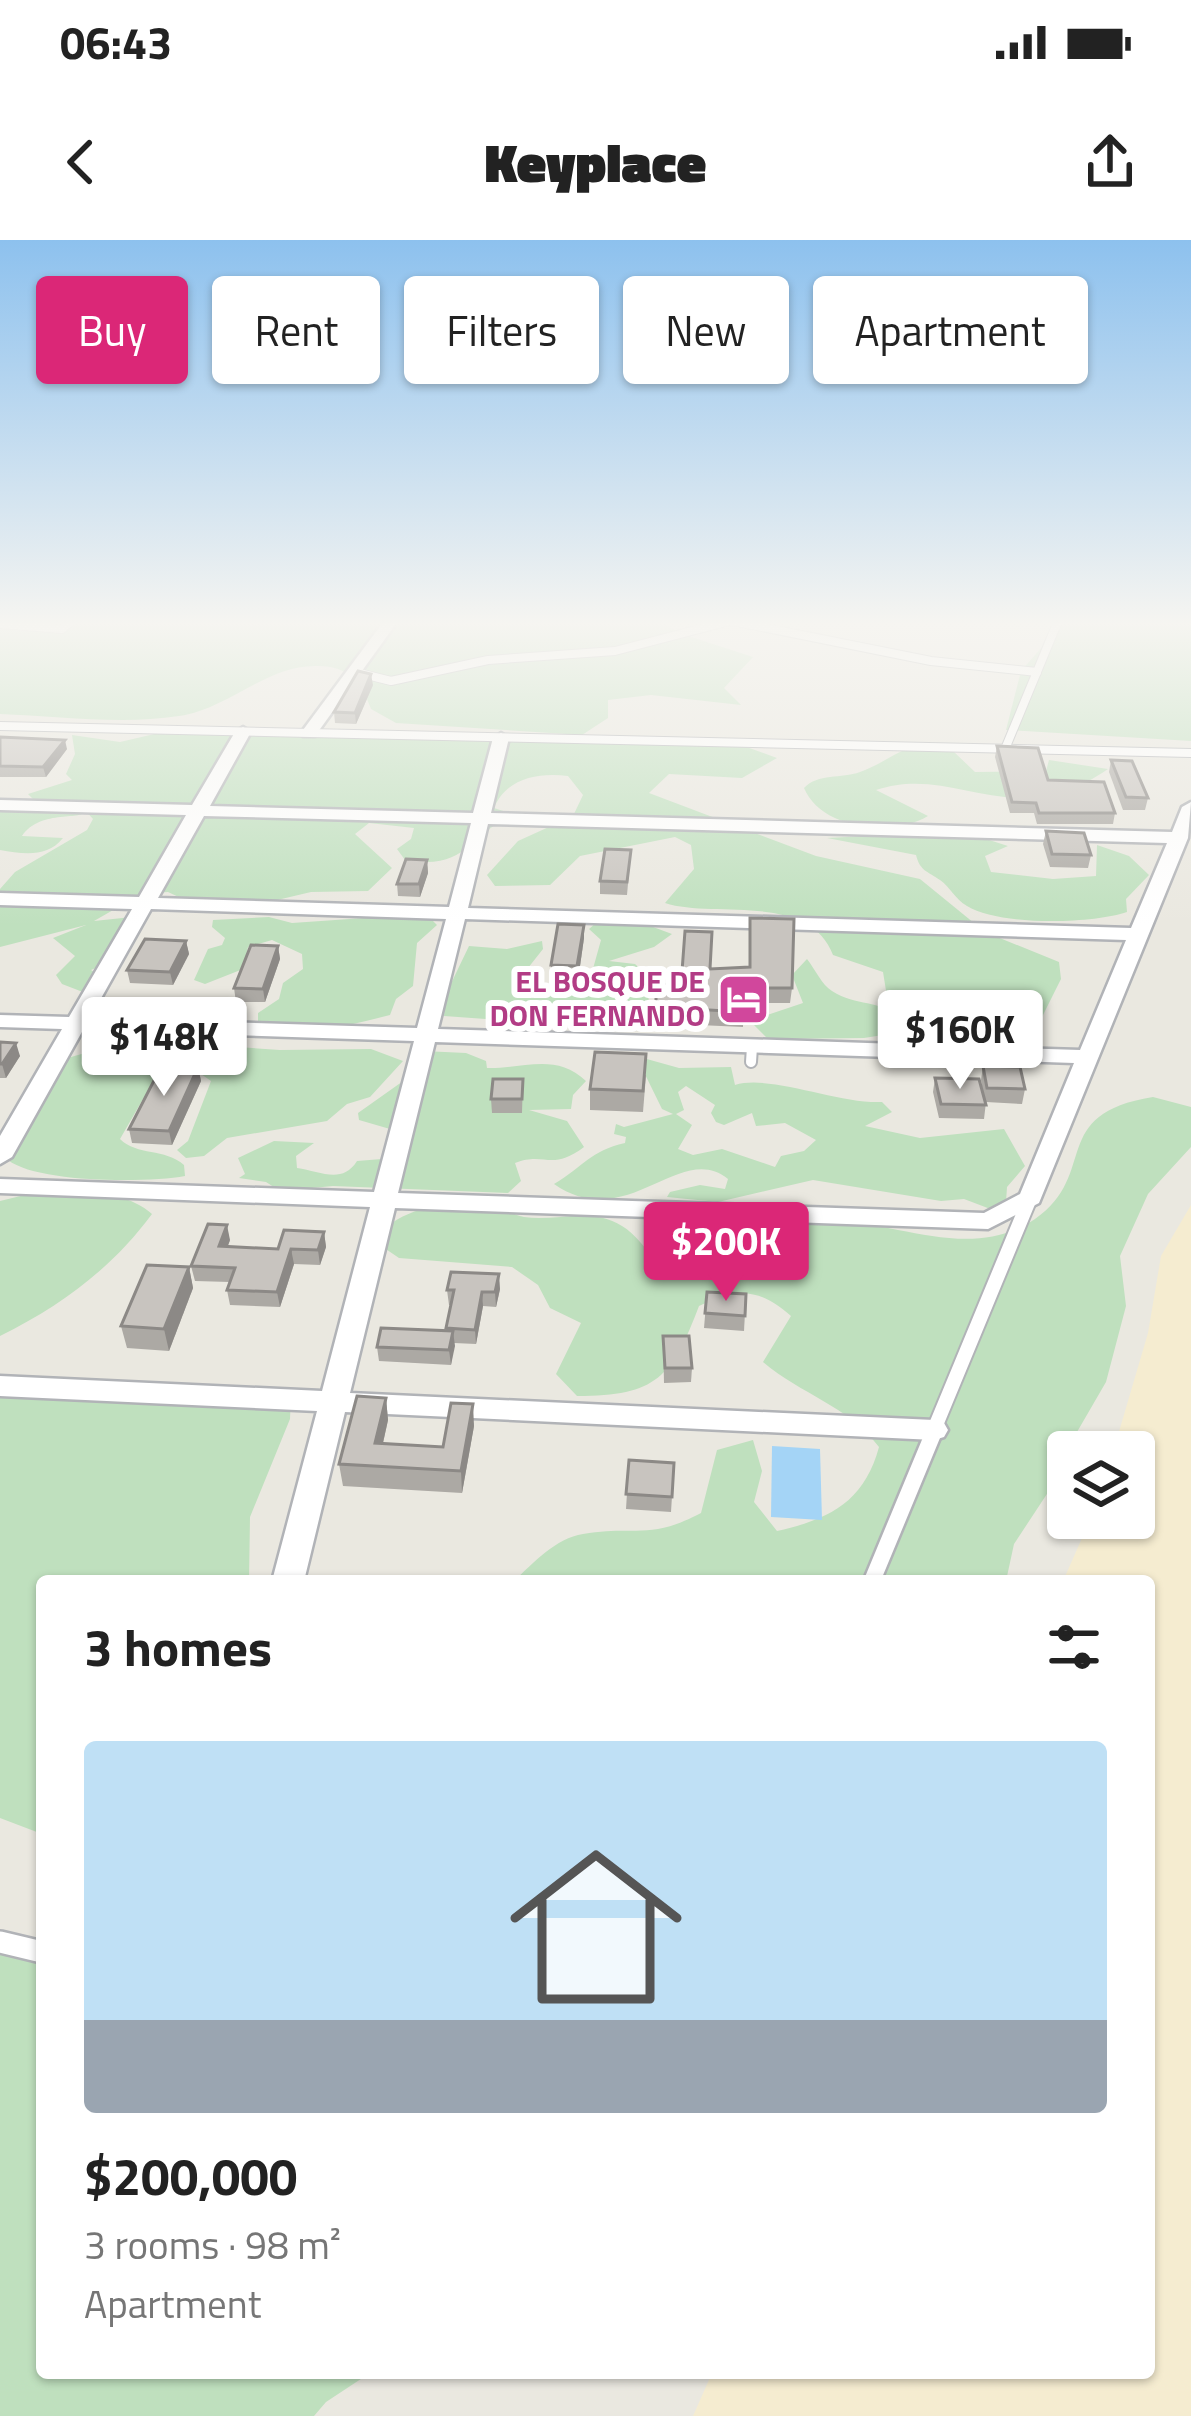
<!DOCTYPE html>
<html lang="en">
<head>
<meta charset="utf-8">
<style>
  body { margin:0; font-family:"Titillium Web",sans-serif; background:#f2f2f2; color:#222; height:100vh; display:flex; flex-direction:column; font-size:45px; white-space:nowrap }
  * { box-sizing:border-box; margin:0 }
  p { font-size:39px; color:#767676 }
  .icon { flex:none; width:66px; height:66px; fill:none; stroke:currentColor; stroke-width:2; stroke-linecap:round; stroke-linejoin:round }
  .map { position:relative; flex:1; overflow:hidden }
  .details { position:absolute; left:36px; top:1335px; width:1119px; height:804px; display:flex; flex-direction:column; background:#fff; border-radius:12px; box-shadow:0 3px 9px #0004 }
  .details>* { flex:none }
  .banner { position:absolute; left:36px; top:36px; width:1119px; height:108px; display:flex; gap:24px }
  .fabs { position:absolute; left:1047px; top:1191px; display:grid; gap:24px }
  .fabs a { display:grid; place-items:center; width:108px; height:108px; border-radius:12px; background:#fff; box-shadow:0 3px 9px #0004; font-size:60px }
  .price { position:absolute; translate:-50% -102px; padding:0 27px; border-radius:12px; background:#fff; color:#222; font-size:39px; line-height:78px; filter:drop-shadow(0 3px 6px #0008) }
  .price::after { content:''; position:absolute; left:50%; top:72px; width:36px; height:27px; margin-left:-18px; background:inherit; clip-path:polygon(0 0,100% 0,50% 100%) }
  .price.selected { background:#db2777; color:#fff }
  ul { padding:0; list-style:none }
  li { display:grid; align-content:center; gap:24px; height:636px; padding:0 48px }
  li span { display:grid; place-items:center; height:372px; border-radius:12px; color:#555 }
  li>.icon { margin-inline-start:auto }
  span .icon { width:216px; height:216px; fill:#fffc; stroke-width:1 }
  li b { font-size:51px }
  h2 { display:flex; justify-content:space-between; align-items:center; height:144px; padding:0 48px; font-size:51px }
  .pill { padding:0 42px; border-radius:12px; background:#fff; box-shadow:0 3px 9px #0004; font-size:42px; line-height:108px }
  .pill.selected { background:#db2777; color:#fff }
  .status { display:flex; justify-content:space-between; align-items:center; height:84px; padding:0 60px; background:#fff; direction:ltr }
  .status svg { height:33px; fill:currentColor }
  header { display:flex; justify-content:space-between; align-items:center; height:156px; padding:0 48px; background:#fff; font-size:54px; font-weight:800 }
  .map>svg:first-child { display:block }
  .green { fill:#bfe0be; fill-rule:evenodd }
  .sand { fill:#f5ecd0 }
  .water { fill:#a4d4f6 }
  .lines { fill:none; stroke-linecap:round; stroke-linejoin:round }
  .lane-far4-casing { stroke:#b1b3b7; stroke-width:10 }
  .lane-far3-casing { stroke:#b1b3b7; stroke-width:14 }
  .lane-far2-casing { stroke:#b1b3b7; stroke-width:18 }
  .lane-far1-casing { stroke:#b1b3b7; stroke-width:21 }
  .lane-casing { stroke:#b1b3b7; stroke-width:26 }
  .street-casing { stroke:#b1b3b7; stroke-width:5 }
  .lane-far4 { stroke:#fff; stroke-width:8 }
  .lane-far3 { stroke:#fff; stroke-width:10 }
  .lane-far2 { stroke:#fff; stroke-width:14 }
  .lane-far1 { stroke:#fff; stroke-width:16 }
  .lane { stroke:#fff; stroke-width:21 }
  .street { fill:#fff; fill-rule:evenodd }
  .wall { fill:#aca9a4 }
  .shaded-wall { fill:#8c8986 }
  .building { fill:#c8c4bf; stroke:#8c8986; stroke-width:3 }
  .labels { text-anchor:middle; stroke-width:12; stroke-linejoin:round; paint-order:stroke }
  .far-hotel-label { font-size:30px; font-weight:bold; fill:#b23c85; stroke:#fff; text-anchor:end }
</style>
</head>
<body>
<div class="status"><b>06:43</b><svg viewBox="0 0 49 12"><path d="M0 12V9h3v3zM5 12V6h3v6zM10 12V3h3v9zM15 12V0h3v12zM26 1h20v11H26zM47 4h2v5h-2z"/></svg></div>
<header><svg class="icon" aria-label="back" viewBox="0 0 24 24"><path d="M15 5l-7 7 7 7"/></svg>Keyplace<svg class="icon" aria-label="share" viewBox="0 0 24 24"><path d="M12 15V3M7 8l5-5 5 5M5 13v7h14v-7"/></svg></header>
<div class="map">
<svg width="1191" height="2176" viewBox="0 0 1191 2176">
  <rect width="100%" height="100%" fill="#eae8e0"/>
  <!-- green -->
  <g class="green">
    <path d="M87 381H661L679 393 753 417 724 448 741 465 651 455 608 460V478L582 495 396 483 371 469C362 443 349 426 318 426 267 424 229 469 179 476 121 485 58 476 0 474V388L21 391Z"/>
    <polygon points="1065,381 1191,381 1191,501 1006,490 1021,431"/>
    <path d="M377 490 466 499 741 505 777 518 742 538 669 534 649 553 816 616 920 639 985 692 1059 722 1061 739 1039 783 1022 796 990 795 960 786 930 789 888 763 883 732 833 715C809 651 713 679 665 663L694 629 691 605 675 597 580 616 550 645 495 646 487 635 518 601 573 576 583 555 568 536C539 532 506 538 494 568L515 575C465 594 470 631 405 620L397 609 411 599 414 588 369 583 355 594 392 628 368 651 311 652 231 671 204 669 168 652 141 654 94 681 132 677 110 722 91 730 99 735 88 754 62 744 56 735 75 716 53 698 86 685 0 707V649L15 632 87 590 93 579 85 570C85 582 41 568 22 596L63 598C47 618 23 614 0 610V569L37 563 28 554 72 540 66 534 75 514 72 495 120 502 163 492 306 495Z"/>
    <path d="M923 503 953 511 975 532 1046 531 1049 520 1108 529C1013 595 955 523 876 550L928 576C892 598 821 589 804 548 818 533 841 539 860 532 883 524 899 509 923 503Z"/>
    <path d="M961 591 1008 606 985 616 991 632 1053 639 1096 636 1097 605 1129 616 1149 635 1126 659 1127 672C1092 684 999 686 967 666 955 659 950 647 940 640 927 631 920 631 916 615L827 598Z"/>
    <path d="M393 676 431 679 437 685 417 703 413 746 396 759 390 775C352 784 294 802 258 782V773L279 759 283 743 303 729 302 714 272 700 248 707 243 729 205 744 194 740 208 709 222 705 225 698 212 687 213 680 269 677 292 683Z"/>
    <path d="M596 683 645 684 672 694 654 707 609 721 635 724 647 735 650 781 643 790 444 776 445 756 469 706 507 709 542 701 543 709 528 728C544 749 565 756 589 743L601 700 589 689Z"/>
    <path d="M807 719C815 729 822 745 832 751 861 770 888 755 908 791L864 798 768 799 754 785 755 779 803 763 792 735Z"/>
    <path d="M168 802 280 810 371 809 403 821 370 857 347 864 327 881 227 898 204 916 186 918 177 910 188 901 211 841 201 834 170 832 143 859 120 899C137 916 165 908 184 925L185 936C147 943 37 943 8 920L7 911C26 879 54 854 64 819L120 803Z"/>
    <path d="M423 811 466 813 486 821 487 828C523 829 556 812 586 841L573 855 571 869 529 870 567 881 584 907C551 932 545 911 515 923L521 941 508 953 333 946 280 951 266 942 239 938 245 934 238 918 274 901 314 903 296 916 297 928C320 931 342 945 357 921L382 919 396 904 390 889 359 880 358 873 406 839 405 829Z"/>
    <path d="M636 816 679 828 731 827 735 845C770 834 838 864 882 862L892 872 865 886 920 898 1004 889 1025 926 1007 947 1006 962 993 970 964 959 941 961 813 940 718 962 667 957 670 952 700 945 725 949 728 939C680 900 627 995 554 944 584 926 590 911 625 903L626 897 614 894 616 884 624 887 673 874 662 869ZM686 846 715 865 711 873 716 882 724 885 752 873 756 886 785 883 816 900 804 911 781 916 775 927 722 909 693 915 678 909 692 885 676 874 684 870 678 852Z"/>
    <path d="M1153 857 1191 867V907L1148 954 1120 1016 1126 1066 1106 1142 1077 1192 1068 1222 1014 1304 1006 1341H514C533 1323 556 1298 583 1294 635 1285 648 1301 701 1273L717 1210 753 1200 762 1231 754 1262 777 1291C830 1279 864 1262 879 1207 847 1165 802 1155 763 1122L791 1076C760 1048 736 1047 699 1066 672 1137 657 1156 577 1156L556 1134 581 1083 550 1068 538 1045 512 1027 399 1018 374 1001C399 966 448 961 489 965 501 966 512 975 524 977 557 982 591 966 622 986 653 1005 649 1038 705 1031 752 1025 780 978 830 980 898 982 972 1022 1035 979 1100 934 1047 874 1153 857Z"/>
    <path d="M33 953C72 954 121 946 152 974 112 1028 61 1066 0 1096V961Z"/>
    <polygon points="0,1152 291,1155 290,1179 250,1277 249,1341 42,1341 42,1594 0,1578"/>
    <polygon points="0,1703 42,1726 42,2133 370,2133 326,2162 314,2176 0,2176"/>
  </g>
  <!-- sand -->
  <polygon class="sand" points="1191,965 1191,2176 693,2176 712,2133 1149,2133 1149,1341 1063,1341 1091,1278 1134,1278 1134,1212 1113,1212 1148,1093 1161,1016"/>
  <!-- water -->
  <polygon class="water" points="772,1206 820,1209 822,1280 771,1277"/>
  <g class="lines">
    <defs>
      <g id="lane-far4">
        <polyline points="732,381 931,421 1037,432"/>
        <polyline points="0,384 62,389 71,381"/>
        <polyline points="359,433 391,441 488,420 615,411 730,381"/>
        <polyline points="0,486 1191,513"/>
        <polyline points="1005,509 1058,381"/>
      </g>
      <polyline id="lane-far3" points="751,822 752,807"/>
      <polyline id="lane-far2" points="931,1197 1030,958"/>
      <polyline id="lane-far1" points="872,1341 933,1194"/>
      <polyline id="lane" points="0,1702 42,1712"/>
      <g id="street">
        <polygon points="384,381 398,381 315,496 303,496 303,490"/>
        <path d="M243 487 251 492 210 566 473 573 493 498 501 493 509 498 491 573 1172 592 1182 567 1191 562 1188 598 1039 963 988 989 395 968 350 1153 934 1180 944 1183 948 1190 944 1197 934 1200 345 1172 304 1341H272L317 1171 0 1156V1136L322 1151 370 967 0 953V939L374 952 414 801 83 790 12 917 0 924V896L62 789 0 787V775L69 777 132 669 0 665V653L139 657 186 575 0 570V560L192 565 235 492ZM204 576 471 583 449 667 158 658ZM488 584 1167 603 1131 688 468 668ZM151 669 446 679 417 788 90 778ZM465 679 1126 700 1080 810 438 789ZM435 802 1074 823 1020 954 984 973 398 953Z"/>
      </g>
    </defs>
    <!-- lane-far4 casing -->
    <use href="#lane-far4" class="lane-far4-casing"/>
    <!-- lane-far3 casing -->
    <use href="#lane-far3" class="lane-far3-casing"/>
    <!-- lane-far2 casing -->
    <use href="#lane-far2" class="lane-far2-casing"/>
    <!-- lane-far1 casing -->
    <use href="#lane-far1" class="lane-far1-casing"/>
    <!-- lane casing -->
    <use href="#lane" class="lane-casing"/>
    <!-- street casing -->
    <use href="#street" class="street-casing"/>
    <!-- lane-far4 -->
    <use href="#lane-far4" class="lane-far4"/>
    <!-- lane-far3 -->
    <use href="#lane-far3" class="lane-far3"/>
    <!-- lane-far2 -->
    <use href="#lane-far2" class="lane-far2"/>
    <!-- lane-far1 -->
    <use href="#lane-far1" class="lane-far1"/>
    <!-- lane -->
    <use href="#lane" class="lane"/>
    <!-- street -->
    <use href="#street" class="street"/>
  </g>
  <!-- wall -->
  <g class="wall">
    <polygon points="373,445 356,484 335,483 334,472"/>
    <polygon points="0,497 67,509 46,537 0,537"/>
    <polygon points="997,506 1048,540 1115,573 1113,584 1037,584 1034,573 1010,573 995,517"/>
    <polygon points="1111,520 1148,558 1145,570 1123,570 1109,532"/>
    <polygon points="1046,591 1091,615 1088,628 1050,627 1043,604"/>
    <polygon points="631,610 627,655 600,654 600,641"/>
    <polygon points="427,620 428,633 420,657 398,656 397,644"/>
    <polygon points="750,678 792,748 790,763 743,763 743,787 655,783 656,745 681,745 749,727"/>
    <polygon points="584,698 578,740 551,739 551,725"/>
    <polygon points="186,701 189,714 173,745 130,743 127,730"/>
    <polygon points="278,706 280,719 265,762 236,762 234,748"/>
    <polygon points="0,802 20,816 6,838 0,838"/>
    <polygon points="983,826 1025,849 1022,864 986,862 984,879 939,878 933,852 935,838 983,853 981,840"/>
    <polygon points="198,827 201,841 172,905 132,903 129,889"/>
    <polygon points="646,835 643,872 590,870 590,849"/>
    <polygon points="523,839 522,873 492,873 491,859"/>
    <polygon points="665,980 726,983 725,1020 663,1016"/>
    <polygon points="324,992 326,1007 320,1025 294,1024 280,1067 230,1065 227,1050 230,1042 195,1041 191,1026 230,1000 228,1006 278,1009"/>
    <polygon points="189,1027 193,1048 169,1111 127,1108 121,1086"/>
    <polygon points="500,1049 496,1067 483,1066 476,1104 454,1103 451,1125 379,1121 377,1107 446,1091 451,1065 449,1065 447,1050"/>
    <polygon points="707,1052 746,1054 744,1091 704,1088"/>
    <polygon points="663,1096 692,1128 691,1142 664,1143"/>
    <polygon points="386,1158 388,1180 383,1203 443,1207 474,1186 462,1253 343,1246 339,1224"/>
    <polygon points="629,1220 674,1223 671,1272 626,1269"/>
  </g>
  <!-- shaded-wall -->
  <g class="shaded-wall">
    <polygon points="371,434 373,445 356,484 355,473"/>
    <polygon points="65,500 67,509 46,537 43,527"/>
    <polygon points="427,620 428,633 420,657 419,644"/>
    <polygon points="584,685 584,698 578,740 577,726"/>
    <polygon points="186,701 189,714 173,745 170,732"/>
    <polygon points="278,706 280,719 265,762 263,749"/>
    <polygon points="16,803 20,816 6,838 2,824"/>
    <polygon points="198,827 201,841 172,905 169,891"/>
    <polygon points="227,985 230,1000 222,1020 219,1006"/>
    <polygon points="324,992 326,1007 320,1025 318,1010"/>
    <polygon points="291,1009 294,1024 280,1067 277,1052"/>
    <polygon points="189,1027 193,1048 169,1111 164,1089"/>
    <polygon points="499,1034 500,1049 496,1067 495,1052"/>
    <polygon points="482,1052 483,1066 476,1104 475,1090"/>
    <polygon points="453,1091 455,1106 451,1125 449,1110"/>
    <polygon points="386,1158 388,1180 378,1225 375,1203"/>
    <polygon points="473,1164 474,1186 462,1253 461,1231"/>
  </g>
  <!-- building -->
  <g class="building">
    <polygon points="358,431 371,434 355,473 334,472"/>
    <polygon points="0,497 65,500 43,527 0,526"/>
    <polygon points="997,506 1038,508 1048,540 1104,542 1115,573 1039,573 1036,563 1012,562"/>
    <polygon points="1111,520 1132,521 1148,558 1126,557"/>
    <polygon points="1046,591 1084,593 1091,615 1052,614"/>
    <polygon points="605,609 631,610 627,642 600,641"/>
    <polygon points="406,619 427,620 419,644 397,644"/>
    <polygon points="750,678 794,679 792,748 741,748 744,772 656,767 656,745 681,745 685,691 712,692 710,729 750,727"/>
    <polygon points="558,684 584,685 577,726 551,725"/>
    <polygon points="145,699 186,701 170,732 127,730"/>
    <polygon points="251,705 278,706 263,749 234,748"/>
    <polygon points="0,802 16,803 2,824 0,824"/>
    <polygon points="595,812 646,814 643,851 590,849"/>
    <polygon points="162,825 198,827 169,891 129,889"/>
    <polygon points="983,826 1020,827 1025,849 987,848"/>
    <polygon points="935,838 979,839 986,865 941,864"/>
    <polygon points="493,839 523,839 522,859 491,859"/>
    <polygon points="665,980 726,983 726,1005 663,1002"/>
    <polygon points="208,984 227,985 219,1006 278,1009 284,990 324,992 318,1010 291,1009 277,1052 227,1050 235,1028 191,1026"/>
    <polygon points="147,1025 189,1027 164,1089 121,1086"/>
    <polygon points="451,1032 499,1034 495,1052 482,1052 475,1090 446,1088 454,1050 447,1050"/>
    <polygon points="707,1052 746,1054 745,1076 705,1073"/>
    <polygon points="381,1088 453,1091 449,1110 377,1107"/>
    <polygon points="663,1096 689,1096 692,1128 665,1128"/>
    <polygon points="357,1156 386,1158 375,1203 443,1207 451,1163 473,1164 461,1231 339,1224"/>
    <polygon points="629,1220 674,1223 672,1257 626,1254"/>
  </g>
  <!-- sky -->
  <linearGradient id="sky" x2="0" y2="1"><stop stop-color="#8dc1ee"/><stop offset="0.56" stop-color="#f6f5f1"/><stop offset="1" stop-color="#f6f5f1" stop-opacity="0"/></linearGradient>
  <rect width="1191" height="685" fill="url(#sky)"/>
  <!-- icons -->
  <defs>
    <symbol id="hotel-square" viewBox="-11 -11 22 22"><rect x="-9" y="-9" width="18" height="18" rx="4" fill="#d1479c" stroke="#fff"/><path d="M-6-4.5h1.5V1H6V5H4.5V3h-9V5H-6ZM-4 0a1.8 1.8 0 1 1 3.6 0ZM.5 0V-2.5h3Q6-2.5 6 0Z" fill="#fff"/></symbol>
  </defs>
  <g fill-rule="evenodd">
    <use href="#hotel-square" x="714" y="730" width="59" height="59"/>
  </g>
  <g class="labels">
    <!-- far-hotel labels -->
    <g class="far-hotel-label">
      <text x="705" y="752">EL BOSQUE DE<tspan x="705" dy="34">DON FERNANDO</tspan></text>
    </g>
  </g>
</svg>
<div class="fabs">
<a><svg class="icon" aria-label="layers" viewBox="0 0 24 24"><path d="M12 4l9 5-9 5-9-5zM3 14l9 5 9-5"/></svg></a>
</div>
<b class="price" style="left:960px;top:852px">$160K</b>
<b class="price" style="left:164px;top:859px">$148K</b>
<b class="price selected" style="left:726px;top:1064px">$200K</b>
<div class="banner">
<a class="pill selected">Buy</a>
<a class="pill">Rent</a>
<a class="pill">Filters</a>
<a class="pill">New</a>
<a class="pill">Apartment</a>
</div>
<section class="details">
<h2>3 homes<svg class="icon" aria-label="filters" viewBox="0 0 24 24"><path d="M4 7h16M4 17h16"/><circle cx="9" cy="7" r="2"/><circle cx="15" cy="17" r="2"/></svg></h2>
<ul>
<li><span style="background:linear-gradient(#bfe0f5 75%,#9aa5b1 0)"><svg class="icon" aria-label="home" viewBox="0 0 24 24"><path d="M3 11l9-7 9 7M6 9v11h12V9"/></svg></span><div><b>$200,000</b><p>3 rooms · 98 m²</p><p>Apartment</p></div></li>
</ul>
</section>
</div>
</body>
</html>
